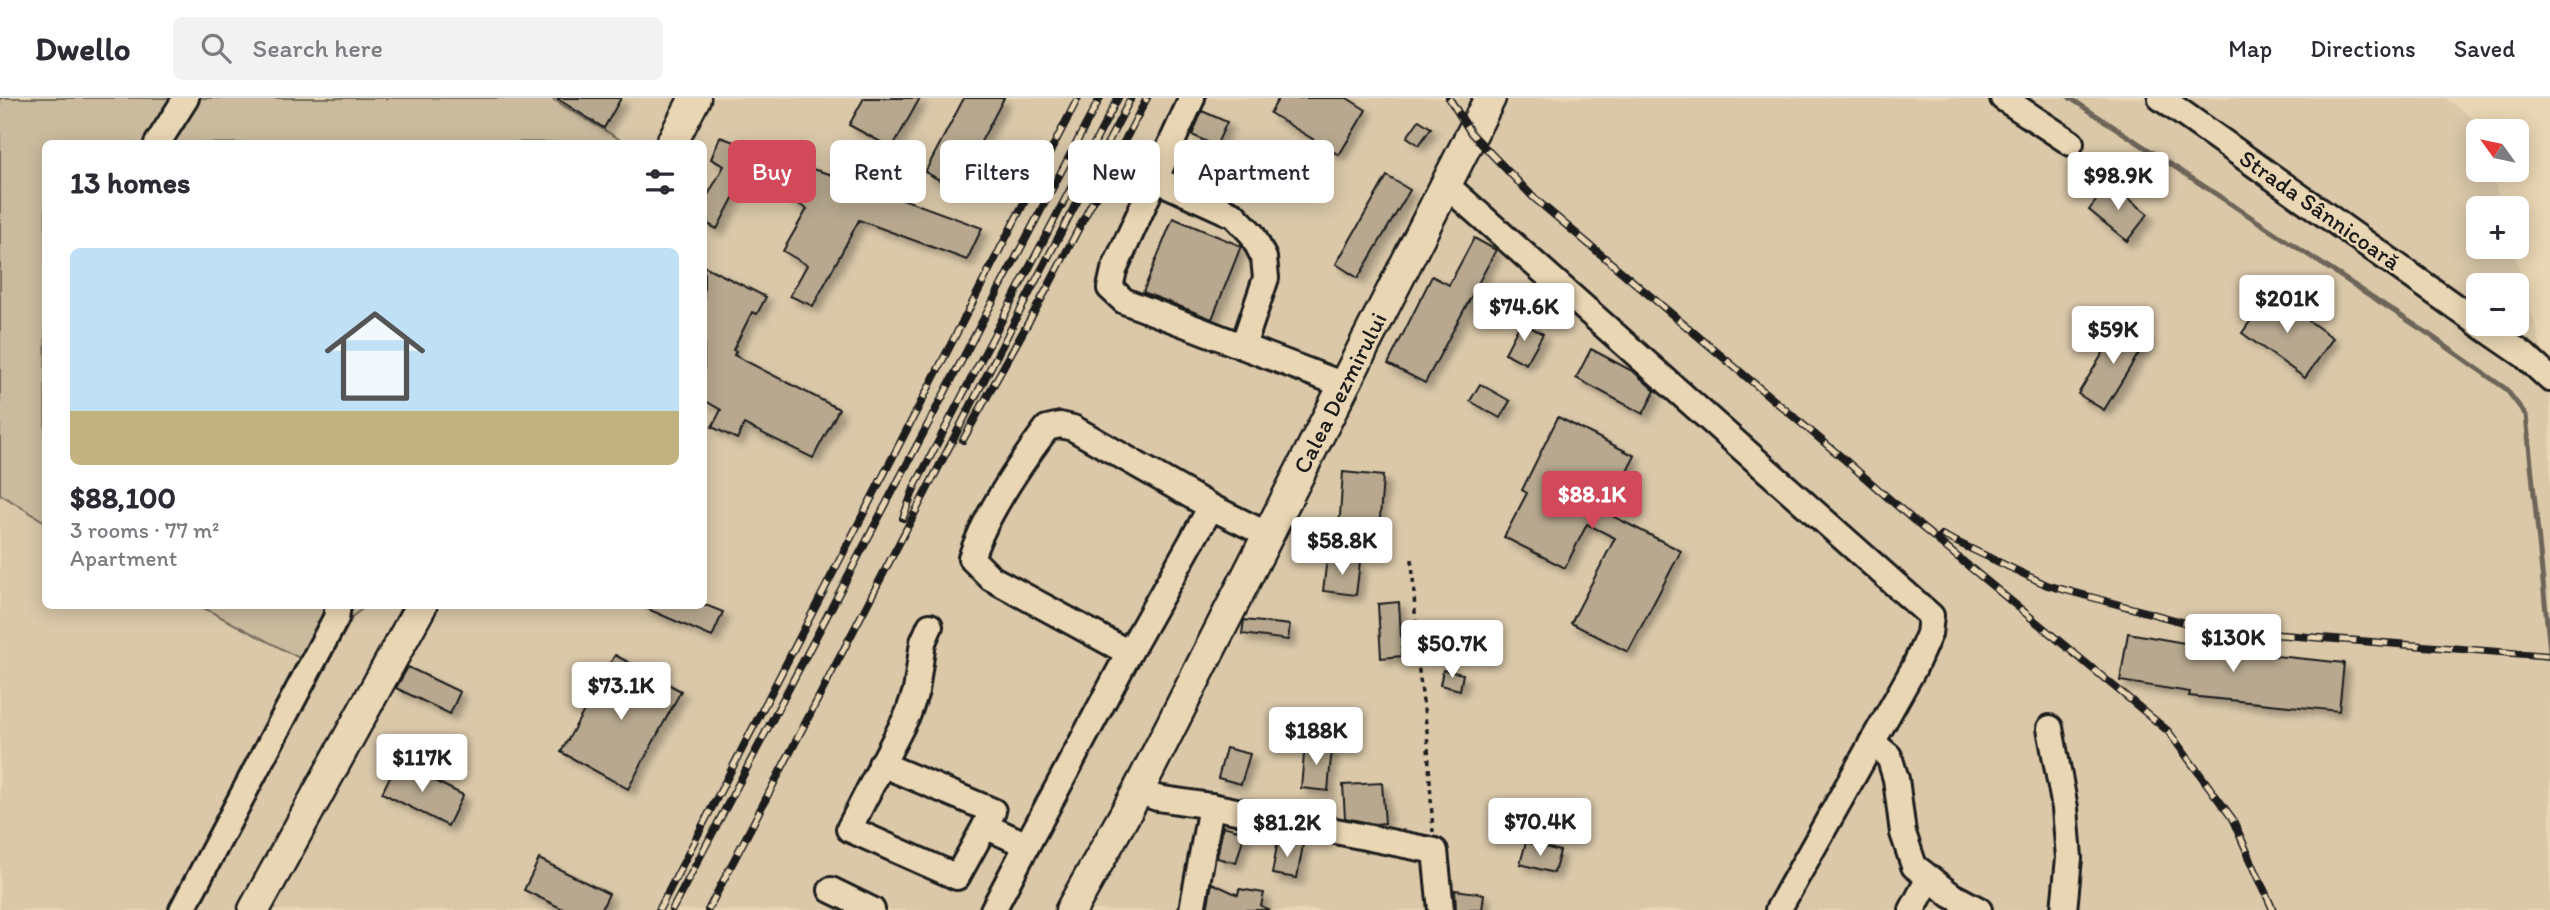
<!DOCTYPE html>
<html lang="en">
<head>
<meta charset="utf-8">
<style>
  body { margin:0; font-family:Itim,sans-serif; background:#f2f2f3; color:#2b2b33; height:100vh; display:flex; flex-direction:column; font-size:26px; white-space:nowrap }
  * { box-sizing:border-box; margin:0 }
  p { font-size:23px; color:#7c7c81 }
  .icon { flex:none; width:38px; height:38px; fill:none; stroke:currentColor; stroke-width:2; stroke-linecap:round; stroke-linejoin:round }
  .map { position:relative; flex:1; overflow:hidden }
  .drawer { position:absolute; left:42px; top:42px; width:665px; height:469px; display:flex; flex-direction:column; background:#fff; border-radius:10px; box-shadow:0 4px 18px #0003 }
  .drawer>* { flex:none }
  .top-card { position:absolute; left:728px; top:42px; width:665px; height:63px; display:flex; gap:14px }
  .needle { width:46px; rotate:303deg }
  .tools { position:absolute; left:2466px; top:21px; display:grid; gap:14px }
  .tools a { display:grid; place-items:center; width:63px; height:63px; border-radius:10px; background:#fff; box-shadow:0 4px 18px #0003; font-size:35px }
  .price { position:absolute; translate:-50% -60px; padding:0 16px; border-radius:7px; background:#fff; color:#222; font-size:23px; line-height:46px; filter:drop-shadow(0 2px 4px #0008) }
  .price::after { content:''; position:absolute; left:50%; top:42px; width:21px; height:16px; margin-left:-10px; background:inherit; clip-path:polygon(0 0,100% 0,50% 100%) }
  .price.active { background:#d1495b; color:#fff }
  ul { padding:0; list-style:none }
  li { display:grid; align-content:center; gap:14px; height:371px; padding:0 28px }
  li span { display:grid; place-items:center; height:217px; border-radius:10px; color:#555 }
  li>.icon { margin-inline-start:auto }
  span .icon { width:126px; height:126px; fill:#fffc; stroke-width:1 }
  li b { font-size:30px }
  h2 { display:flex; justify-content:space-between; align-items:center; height:84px; padding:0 28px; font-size:30px }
  .pill { padding:0 24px; border-radius:10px; background:#fff; box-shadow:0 4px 18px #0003; font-size:24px; line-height:63px }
  .pill.active { background:#d1495b; color:#fff }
  header { display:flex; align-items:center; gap:42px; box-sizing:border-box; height:98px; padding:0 35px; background:#fff; border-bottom:2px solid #e1e1e2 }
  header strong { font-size:33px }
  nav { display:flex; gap:38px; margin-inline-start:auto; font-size:24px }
  .search { width:490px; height:63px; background:#f2f2f3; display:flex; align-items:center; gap:18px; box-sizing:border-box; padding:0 24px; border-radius:10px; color:#7c7c81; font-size:26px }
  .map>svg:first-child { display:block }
  .built { fill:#dac8a9; fill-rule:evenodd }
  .green { fill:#cbbb9e; stroke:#746c5d; stroke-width:2 }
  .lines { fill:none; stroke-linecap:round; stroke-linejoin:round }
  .stream { stroke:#6d6558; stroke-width:5 }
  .building { fill:#b7a88f; stroke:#1c1c1c; stroke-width:2; filter:url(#shadow) }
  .minor-casing { stroke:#1c1c1c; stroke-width:30 }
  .major-casing { stroke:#1c1c1c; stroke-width:35 }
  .path { stroke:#1c1c1c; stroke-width:3.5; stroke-dasharray:5 5; stroke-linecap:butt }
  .minor { stroke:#e9d6b4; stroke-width:24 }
  .major { stroke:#e9d6b4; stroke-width:30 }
  .rail-casing { stroke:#1c1c1c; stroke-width:8 }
  .rail { stroke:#e9d6b4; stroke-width:5; stroke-dasharray:16; stroke-linecap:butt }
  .labels { text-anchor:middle; stroke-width:5; stroke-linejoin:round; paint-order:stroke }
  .street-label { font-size:24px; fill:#1c1c1c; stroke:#e9d6b4 }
</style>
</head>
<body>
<header>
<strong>Dwello</strong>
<div class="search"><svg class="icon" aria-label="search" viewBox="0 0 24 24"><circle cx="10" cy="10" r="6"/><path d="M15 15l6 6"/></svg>Search here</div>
<nav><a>Map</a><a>Directions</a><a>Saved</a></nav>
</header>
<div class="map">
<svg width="2550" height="812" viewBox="0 0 2550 812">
  <defs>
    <filter id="shadow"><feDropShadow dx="6" dy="6" stdDeviation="3.5" flood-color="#0004"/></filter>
  </defs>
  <rect width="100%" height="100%" fill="#e9d6b4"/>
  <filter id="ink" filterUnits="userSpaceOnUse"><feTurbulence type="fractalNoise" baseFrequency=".0143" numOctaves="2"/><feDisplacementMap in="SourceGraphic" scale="14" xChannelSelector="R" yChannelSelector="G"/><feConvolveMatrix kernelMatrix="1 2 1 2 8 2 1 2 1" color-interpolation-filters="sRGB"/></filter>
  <g filter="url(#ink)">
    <!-- built -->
    <path class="built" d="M0 0H551L607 34 556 0H2445L2478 24 2480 33H2478V72H2491L2502 110H2478V149H2513L2550 280V812H0ZM46 46H704V508H46ZM2478 187H2516V226H2478Z"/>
    <!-- green -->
    <g class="green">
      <polygon points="0,0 551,0 624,44 46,46 45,424 0,396"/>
      <polygon points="200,508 366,508 353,518 324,573"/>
    </g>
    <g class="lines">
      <!-- stream -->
      <polyline class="stream" points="2070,0 2430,237 2506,291 2526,317 2550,553"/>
    </g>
    <!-- building -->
    <g class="building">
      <polygon points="556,0 621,0 604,30"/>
      <polygon points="864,0 920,0 892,50 849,27"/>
      <polygon points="964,0 1004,0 956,91 925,74"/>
      <polygon points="1279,0 1347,0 1366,12 1339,57 1270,15"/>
      <polygon points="1202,13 1227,24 1216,48 1192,37"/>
      <polygon points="1419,22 1431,30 1419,47 1407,39"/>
      <polygon points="720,39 805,69 840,79 869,96 870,89 982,130 967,162 859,122 813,208 790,198 807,167 783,153 807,111 786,99 780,92 770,94 744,79 717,131 704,124 704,104 724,68 711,61"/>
      <polygon points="1387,78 1410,92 1358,180 1336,166"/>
      <polygon points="2109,85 2148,116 2127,143 2089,112"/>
      <polygon points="1173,120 1241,148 1212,221 1143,194"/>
      <polygon points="1474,140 1496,152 1425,285 1388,266 1432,178 1449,187"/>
      <polygon points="704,168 766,199 757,216 752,214 733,252 736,253 734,257 839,311 813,360 744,326 737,341 712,329 721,312 704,302"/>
      <polygon points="2270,195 2333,240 2305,280 2242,235"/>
      <polygon points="1521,224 1543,236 1526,266 1505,255"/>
      <polygon points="2122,224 2148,240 2104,312 2078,296"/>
      <polygon points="1591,251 1634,274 1655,293 1643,316 1576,280"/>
      <polygon points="1480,286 1510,303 1500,320 1470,303"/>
      <polygon points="1558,319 1635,358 1605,414 1681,453 1628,554 1571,525 1615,440 1587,426 1565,470 1504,439 1527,395 1522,392"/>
      <polygon points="1343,374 1383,378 1379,434 1339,432"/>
      <polygon points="1327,460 1360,464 1356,497 1323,493"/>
      <polygon points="1399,504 1402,558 1381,560 1378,506"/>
      <polygon points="641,508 708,508 723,514 712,539"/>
      <polygon points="1244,522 1290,527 1288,542 1242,536"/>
      <polygon points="2128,535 2190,546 2189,549 2344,565 2339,613 2189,598 2190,594 2120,583"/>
      <polygon points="615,557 681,593 628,691 561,654"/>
      <polygon points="408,569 460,594 450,616 396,590"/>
      <polygon points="1443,572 1463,576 1460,592 1440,587"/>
      <polygon points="1305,645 1332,648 1328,693 1301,690"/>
      <polygon points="1226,650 1250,656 1241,686 1218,680"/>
      <polygon points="397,664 463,697 448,728 382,695"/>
      <polygon points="1382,685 1385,725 1375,726 1345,720 1343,687"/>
      <polygon points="1223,728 1245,734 1236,765 1217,760"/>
      <polygon points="1278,742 1303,747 1297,780 1272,776"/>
      <polygon points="1526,744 1560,753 1554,775 1520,766"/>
      <polygon points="539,761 609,796 601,812 565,812 524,792"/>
      <polygon points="1212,785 1238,797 1239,791 1264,795 1261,808 1270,812 1207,812"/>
      <polygon points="1455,792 1484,796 1482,812 1456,812"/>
    </g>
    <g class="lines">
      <defs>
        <g id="minor">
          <polyline points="1192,0 1114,172 1110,190 1124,203 1344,287"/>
          <polyline points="2003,0 2071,45"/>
          <polyline points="2161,0 2478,225"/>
          <polyline points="157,46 186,0"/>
          <polyline points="1155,81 1234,117 1252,136 1264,160 1266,180 1243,248"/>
          <polyline points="1445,86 1931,518 1929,536 1914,570 1778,812"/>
          <polyline points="2479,226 2524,257 2550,281"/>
          <polyline points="930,528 923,544 916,593 908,616 849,731 957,779 985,728 1027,747 993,812"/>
          <path d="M1129 555 991 480 971 460C985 418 1020 366 1047 330L1060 327 1073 330 1211 409 1268 437"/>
          <polyline points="2050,630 2065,710 2069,760 2064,812"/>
          <polyline points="1872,644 1889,658 1896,681 1903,735 1914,768 1951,797 1979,812"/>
          <polyline points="881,666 993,713 985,728"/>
          <polyline points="1138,693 1157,700 1211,708 1435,753 1441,812"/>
          <polyline points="1027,747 1129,555 1211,409"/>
          <polyline points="831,792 872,812"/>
          <polyline points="182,812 336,520 338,508"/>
          <polyline points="1192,812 1211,708"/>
          <polyline points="1912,812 1929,780"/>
        </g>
        <g id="major">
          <polyline points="671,46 695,0"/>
          <polyline points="254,812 421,508"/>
          <polyline points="1071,812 1138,693 1490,0"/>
        </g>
      </defs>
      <!-- minor casing -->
      <use href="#minor" class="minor-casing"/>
      <!-- major casing -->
      <use href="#major" class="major-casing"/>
      <!-- path -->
      <polyline class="path" points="1412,461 1418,566 1427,633 1433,734"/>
      <!-- minor -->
      <use href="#minor" class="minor"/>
      <!-- major -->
      <use href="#major" class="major"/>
      <defs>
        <g id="rail">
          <polyline points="1449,0 1471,35 1534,100 1845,362 1919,427 2168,633 2232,720 2273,812"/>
          <polyline points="963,342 1048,189 1147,0"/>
          <polyline points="903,420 915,388 1118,0"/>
          <polyline points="1942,437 2047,487 2208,531 2550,558"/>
          <polyline points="659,812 1078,0"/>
          <polyline points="672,812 1100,0"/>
          <polyline points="708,812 1131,0"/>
        </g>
      </defs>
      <!-- rail casing -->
      <use href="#rail" class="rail-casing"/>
      <!-- rail -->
      <use href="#rail" class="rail"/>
    </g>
  </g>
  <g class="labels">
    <!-- street labels -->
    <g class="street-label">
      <text transform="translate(2320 112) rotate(35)" y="8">Strada Sânnicoară</text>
      <text transform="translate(1340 295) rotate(-63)" y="8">Calea Dezmirului</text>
    </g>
  </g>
</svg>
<div class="tools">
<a><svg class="needle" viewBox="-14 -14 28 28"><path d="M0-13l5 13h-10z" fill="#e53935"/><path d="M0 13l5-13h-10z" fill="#7c7c81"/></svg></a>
<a>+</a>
<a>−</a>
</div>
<b class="price" style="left:2118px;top:114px">$98.9K</b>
<b class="price" style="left:2287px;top:237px">$201K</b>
<b class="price" style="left:1524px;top:245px">$74.6K</b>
<b class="price" style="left:2113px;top:268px">$59K</b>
<b class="price active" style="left:1592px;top:433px">$88.1K</b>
<b class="price" style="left:1342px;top:479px">$58.8K</b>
<b class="price" style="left:2233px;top:576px">$130K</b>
<b class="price" style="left:1452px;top:582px">$50.7K</b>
<b class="price" style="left:621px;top:624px">$73.1K</b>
<b class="price" style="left:1316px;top:669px">$188K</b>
<b class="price" style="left:422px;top:696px">$117K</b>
<b class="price" style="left:1540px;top:760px">$70.4K</b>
<b class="price" style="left:1287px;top:761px">$81.2K</b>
<div class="top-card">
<a class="pill active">Buy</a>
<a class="pill">Rent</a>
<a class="pill">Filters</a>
<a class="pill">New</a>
<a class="pill">Apartment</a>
</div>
<section class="drawer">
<h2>13 homes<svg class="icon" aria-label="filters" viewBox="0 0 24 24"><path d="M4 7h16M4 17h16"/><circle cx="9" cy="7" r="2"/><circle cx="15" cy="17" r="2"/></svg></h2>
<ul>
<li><span style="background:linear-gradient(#bfe0f5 75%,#c2b280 0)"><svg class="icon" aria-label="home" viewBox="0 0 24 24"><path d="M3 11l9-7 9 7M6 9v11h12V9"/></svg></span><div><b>$88,100</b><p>3 rooms · 77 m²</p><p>Apartment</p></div></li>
</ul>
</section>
</div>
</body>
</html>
